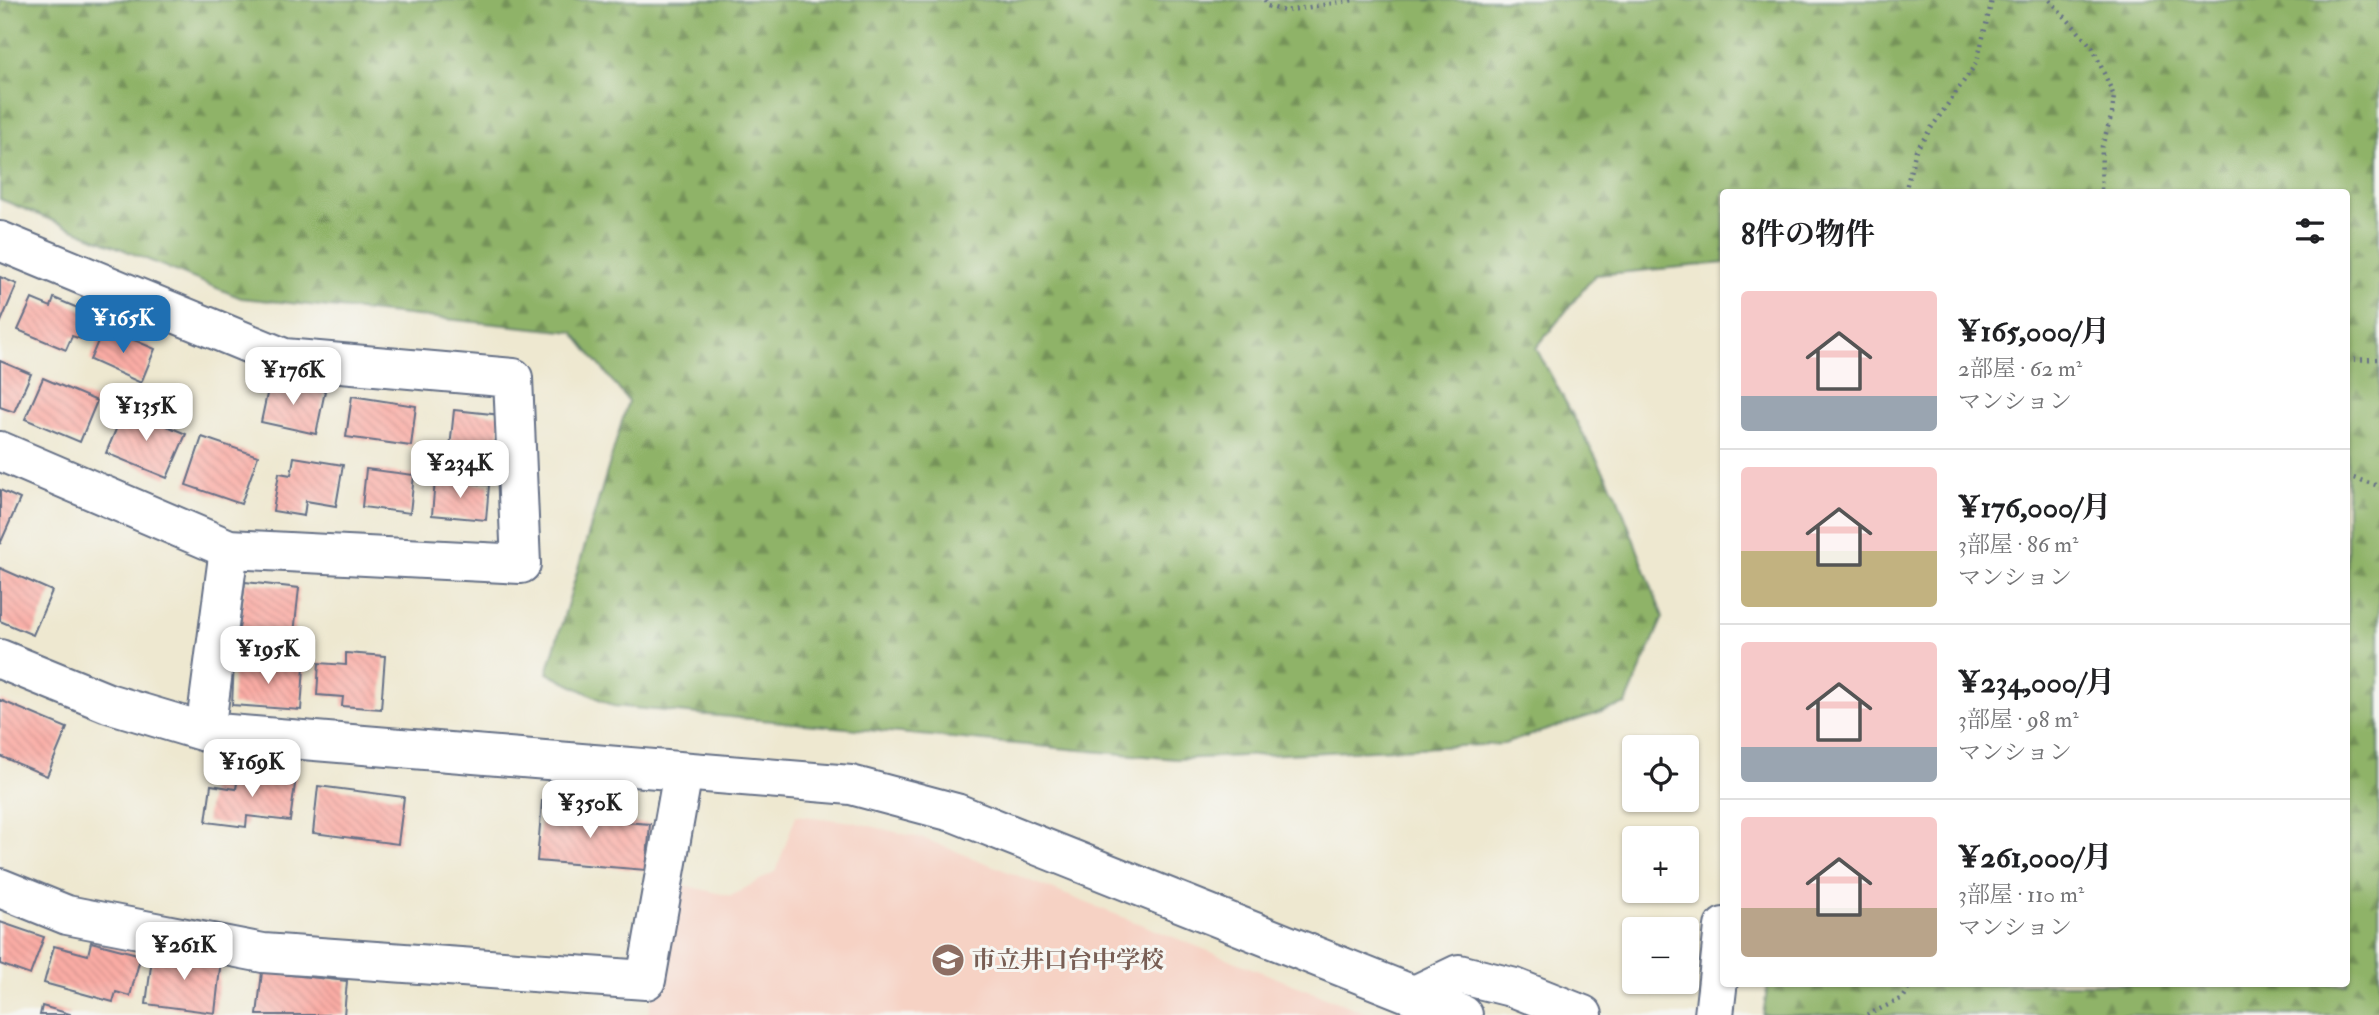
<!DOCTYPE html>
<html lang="ja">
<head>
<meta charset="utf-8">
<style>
  body { margin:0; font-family:"IM FELL Double Pica","Noto Serif JP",serif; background:#f2f2f2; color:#202124; height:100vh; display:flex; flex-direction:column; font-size:26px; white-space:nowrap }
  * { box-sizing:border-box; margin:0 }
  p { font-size:23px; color:#757577 }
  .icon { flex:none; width:38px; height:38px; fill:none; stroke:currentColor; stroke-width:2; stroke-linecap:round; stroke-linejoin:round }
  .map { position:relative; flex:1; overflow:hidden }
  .drawer { position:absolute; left:1720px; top:189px; width:630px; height:798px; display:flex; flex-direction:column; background:#fff; border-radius:7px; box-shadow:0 2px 5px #0004 }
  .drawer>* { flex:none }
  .controls { position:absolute; left:1622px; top:735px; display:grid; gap:14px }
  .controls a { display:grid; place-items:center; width:77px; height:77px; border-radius:7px; background:#fff; box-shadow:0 2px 5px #0004; font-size:35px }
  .price { position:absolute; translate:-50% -60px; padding:0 16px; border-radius:14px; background:#fff; color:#222; font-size:23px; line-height:46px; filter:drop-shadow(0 2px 4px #0008) }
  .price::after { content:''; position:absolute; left:50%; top:42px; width:21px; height:16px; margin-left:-10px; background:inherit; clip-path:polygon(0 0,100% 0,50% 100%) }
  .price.on { background:#1f6fb2; color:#fff }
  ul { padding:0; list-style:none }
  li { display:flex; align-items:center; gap:21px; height:175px; padding:0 21px }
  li+li { border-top:2px solid #e0e0e0 }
  li span { display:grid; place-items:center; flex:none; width:196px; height:140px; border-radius:7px; color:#555 }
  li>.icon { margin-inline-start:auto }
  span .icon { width:84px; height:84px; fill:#fffc; stroke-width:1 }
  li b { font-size:30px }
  h2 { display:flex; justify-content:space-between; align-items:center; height:84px; padding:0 21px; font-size:30px }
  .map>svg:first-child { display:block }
  .built { fill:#f6d2c4 }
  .forest { fill:url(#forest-firs); stroke:#557163; stroke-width:2 }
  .building { fill:url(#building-back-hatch) }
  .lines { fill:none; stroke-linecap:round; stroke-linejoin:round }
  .minor-casing { stroke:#657086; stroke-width:42 }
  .path { stroke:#657086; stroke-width:4.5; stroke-dasharray:2 5; stroke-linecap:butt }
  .minor { stroke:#fff; stroke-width:38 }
  .labels { text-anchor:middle; stroke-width:6; stroke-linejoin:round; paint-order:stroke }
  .education-label { font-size:24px; font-weight:bold; fill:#785e54; stroke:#f6f6f2; text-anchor:start }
</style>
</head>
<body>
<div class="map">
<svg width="2379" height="1015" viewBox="0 0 2379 1015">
  <defs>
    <pattern id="forest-firs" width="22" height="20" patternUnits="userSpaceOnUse" patternTransform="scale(1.75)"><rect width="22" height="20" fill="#8fb368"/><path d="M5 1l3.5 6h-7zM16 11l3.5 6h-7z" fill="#749259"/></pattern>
    <pattern id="building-back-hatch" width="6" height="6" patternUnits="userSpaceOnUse" patternTransform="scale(1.75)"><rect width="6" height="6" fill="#faaca4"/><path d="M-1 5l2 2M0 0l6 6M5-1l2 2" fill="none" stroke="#d69490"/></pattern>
  </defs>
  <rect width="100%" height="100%" fill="#f6f6f2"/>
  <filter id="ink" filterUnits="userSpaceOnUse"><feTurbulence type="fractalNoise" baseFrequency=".0143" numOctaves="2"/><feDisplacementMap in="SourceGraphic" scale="14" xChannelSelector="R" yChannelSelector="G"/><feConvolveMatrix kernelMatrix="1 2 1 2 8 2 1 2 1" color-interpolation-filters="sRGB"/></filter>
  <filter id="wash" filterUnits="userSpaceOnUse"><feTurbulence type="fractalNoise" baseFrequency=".00686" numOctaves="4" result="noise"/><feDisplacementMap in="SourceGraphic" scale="28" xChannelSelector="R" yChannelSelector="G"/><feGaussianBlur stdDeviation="1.57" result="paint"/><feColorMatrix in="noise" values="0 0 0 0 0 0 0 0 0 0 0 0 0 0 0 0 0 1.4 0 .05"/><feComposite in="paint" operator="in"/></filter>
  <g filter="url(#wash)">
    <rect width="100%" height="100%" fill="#eee8d0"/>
    <!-- built -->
    <polygon class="built" points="796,815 853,822 925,839 1371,1015 648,1015 683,885 731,896 776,871"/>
    <!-- forest -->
    <polygon class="forest" points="0,0 2379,0 2379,1015 1763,1015 1768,984 2347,984 2347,192 1724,192 1724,263 1595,275 1536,348 1617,496 1663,617 1626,704 1504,744 1176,759 613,706 547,673 628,401 573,332 241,298 0,199"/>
    <g id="blocks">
      <!-- building -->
      <g class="building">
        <polygon points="0,277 17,284 0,324"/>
        <polygon points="54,298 92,314 81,339 72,336 66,350 18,330 32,299 51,307"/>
        <polygon points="104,327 155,349 141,383 90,360"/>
        <polygon points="0,361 31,374 14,412 0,407"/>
        <polygon points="43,378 97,401 80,442 25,419"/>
        <polygon points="270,380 325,391 316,434 261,422"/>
        <polygon points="352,396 416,406 411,446 346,437"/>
        <polygon points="125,408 186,434 167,478 106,453"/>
        <polygon points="454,410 501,415 497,453 450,448"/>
        <polygon points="202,437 258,456 241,504 186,485"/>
        <polygon points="294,457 343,465 336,506 306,501 304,516 273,511 279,473 291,475"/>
        <polygon points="366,469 414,475 410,513 362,507"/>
        <polygon points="435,480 489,485 486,520 432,515"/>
        <polygon points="0,490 20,499 0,544"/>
        <polygon points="0,568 52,591 33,635 0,621"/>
        <polygon points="245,582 299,588 292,652 237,645"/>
        <polygon points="346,653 385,656 381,709 342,706 343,697 317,695 319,663 346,665"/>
        <polygon points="234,662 304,667 301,710 232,705"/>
        <polygon points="0,700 67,728 47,776 0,756"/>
        <polygon points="239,770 296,777 290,821 247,816 246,827 206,822 211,785 236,789"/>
        <polygon points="318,786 404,797 398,844 313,833"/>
        <polygon points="542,801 574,803 573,818 650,824 646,870 537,861"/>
        <polygon points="0,922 44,937 30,975 0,964"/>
        <polygon points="91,942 141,955 130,996 116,992 113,1002 44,983 54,946 88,955"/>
        <polygon points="153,950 221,959 215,1013 146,1004"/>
        <polygon points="262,972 347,981 344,1015 257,1015"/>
        <polygon points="42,1006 70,1014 70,1015 40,1015"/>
      </g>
    </g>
  </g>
  <g filter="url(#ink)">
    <use href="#blocks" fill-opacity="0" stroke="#657086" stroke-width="2"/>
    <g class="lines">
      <defs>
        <g id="minor">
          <polyline points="0,241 284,358 513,378 521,564 229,549 0,451"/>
          <polyline points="0,659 108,703 205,732 851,785 956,813 1463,1015"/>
          <polyline points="205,732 229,549"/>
          <polyline points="0,888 67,915 263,953 646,980 683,772"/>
          <polyline points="1415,995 1459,974 1515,988 1583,1015"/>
          <polyline points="1714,1015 1724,927"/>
        </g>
      </defs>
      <!-- minor casing -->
      <use href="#minor" class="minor-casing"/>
      <!-- path -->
      <g class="path">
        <polyline points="1265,0 1267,6 1285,11 1354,0"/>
        <polyline points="2050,0 2093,48 2114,96 2112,114 2102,146 2101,192"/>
        <polyline points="1905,192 1916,150 1977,62 1992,0"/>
        <polyline points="2347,360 2379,359"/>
        <polyline points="2347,476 2379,486"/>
        <polyline points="1867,1015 1903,998 1912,984"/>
      </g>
      <!-- minor -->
      <use href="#minor" class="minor"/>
    </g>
  </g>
  <!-- icons -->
  <defs>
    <symbol id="school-disc" viewBox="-11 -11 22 22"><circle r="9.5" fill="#8d6e63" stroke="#f6f6f2"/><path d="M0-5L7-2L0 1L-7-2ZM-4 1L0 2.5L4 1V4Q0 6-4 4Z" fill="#fff"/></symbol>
  </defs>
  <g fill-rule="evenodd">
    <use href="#school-disc" x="929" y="941" width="38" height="38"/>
  </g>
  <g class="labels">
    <!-- education labels -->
    <g class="education-label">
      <text x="972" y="968">市立井口台中学校</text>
    </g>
  </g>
</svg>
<div class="controls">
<a><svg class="icon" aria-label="locate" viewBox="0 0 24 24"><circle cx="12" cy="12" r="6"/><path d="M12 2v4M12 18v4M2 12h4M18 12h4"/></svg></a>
<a>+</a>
<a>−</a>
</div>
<b class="price on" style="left:123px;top:355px">¥165K</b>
<b class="price" style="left:293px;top:407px">¥176K</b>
<b class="price" style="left:146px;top:443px">¥135K</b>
<b class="price" style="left:460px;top:500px">¥234K</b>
<b class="price" style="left:268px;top:686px">¥195K</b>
<b class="price" style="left:252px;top:799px">¥169K</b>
<b class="price" style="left:590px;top:840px">¥350K</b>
<b class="price" style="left:184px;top:982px">¥261K</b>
<section class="drawer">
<h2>8件の物件<svg class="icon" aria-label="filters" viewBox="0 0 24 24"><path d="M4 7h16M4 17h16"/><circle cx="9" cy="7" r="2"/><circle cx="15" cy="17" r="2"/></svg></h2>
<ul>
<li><span style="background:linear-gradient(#f6c9c9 75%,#9aa5b1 0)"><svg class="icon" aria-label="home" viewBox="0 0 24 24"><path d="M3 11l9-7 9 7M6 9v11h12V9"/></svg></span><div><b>¥165,000/月</b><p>2部屋 · 62 m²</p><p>マンション</p></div></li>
<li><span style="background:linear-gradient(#f6c9c9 60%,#c2b280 0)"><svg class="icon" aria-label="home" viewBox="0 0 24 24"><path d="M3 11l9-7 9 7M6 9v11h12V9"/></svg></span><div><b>¥176,000/月</b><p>3部屋 · 86 m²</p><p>マンション</p></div></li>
<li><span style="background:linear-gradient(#f6c9c9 75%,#9aa5b1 0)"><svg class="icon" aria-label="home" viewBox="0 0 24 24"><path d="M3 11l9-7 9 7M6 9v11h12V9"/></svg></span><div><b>¥234,000/月</b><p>3部屋 · 98 m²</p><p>マンション</p></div></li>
<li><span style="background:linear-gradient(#f6c9c9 65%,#b9a48a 0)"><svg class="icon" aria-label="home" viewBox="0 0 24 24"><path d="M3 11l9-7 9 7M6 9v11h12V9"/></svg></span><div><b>¥261,000/月</b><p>3部屋 · 110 m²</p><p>マンション</p></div></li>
</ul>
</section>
</div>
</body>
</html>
